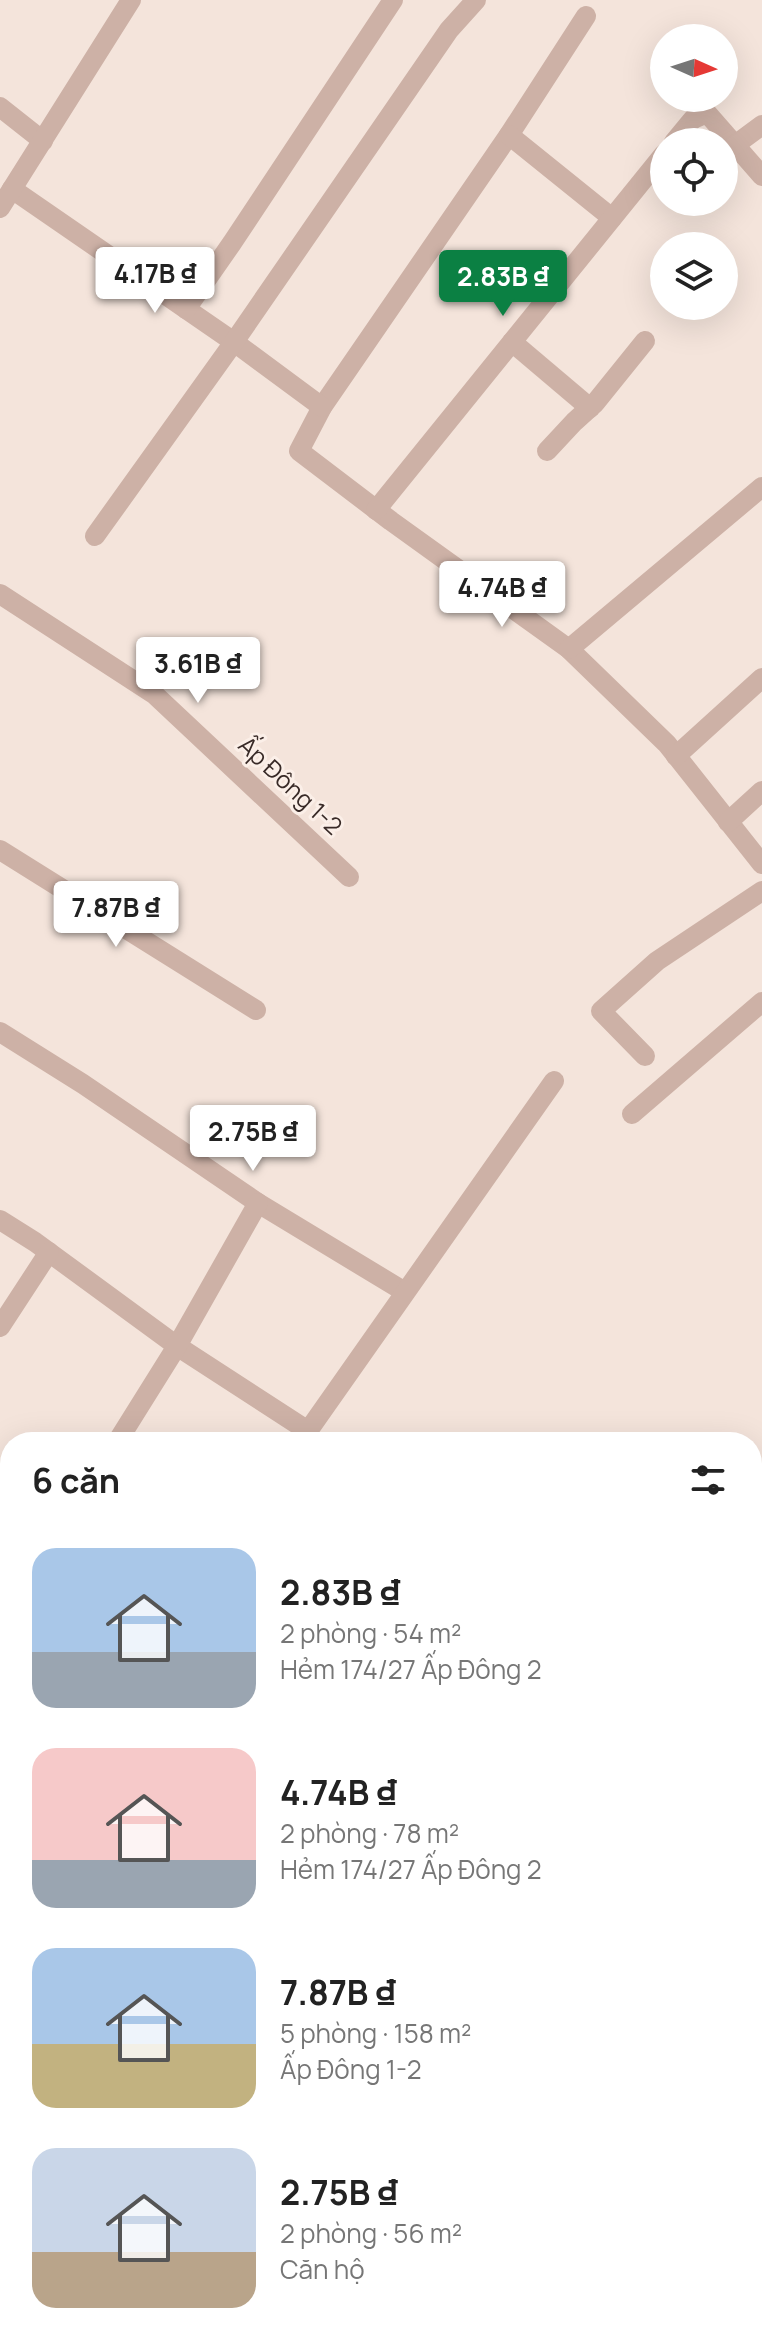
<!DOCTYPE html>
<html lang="vi">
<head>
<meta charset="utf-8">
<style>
  body { margin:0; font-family:Manrope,sans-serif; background:#f2f2f2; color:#222; height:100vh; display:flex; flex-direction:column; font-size:30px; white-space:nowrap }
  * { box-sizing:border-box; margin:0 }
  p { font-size:26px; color:#767676 }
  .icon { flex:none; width:44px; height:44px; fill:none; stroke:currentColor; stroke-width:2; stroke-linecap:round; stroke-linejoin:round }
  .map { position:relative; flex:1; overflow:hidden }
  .sheet { position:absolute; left:0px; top:1432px; width:762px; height:914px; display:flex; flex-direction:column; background:#fff; border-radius:32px 32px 0 0; box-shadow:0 8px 32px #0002 }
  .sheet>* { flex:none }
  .needle { width:52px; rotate:93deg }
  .controls { position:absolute; left:650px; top:24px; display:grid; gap:16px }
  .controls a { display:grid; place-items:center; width:88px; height:88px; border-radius:50%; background:#fff; box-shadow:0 8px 32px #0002; font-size:40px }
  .price { position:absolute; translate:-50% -68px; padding:0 18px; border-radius:8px; background:#fff; color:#222; font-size:26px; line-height:52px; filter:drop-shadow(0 2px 4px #0008) }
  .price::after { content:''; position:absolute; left:50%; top:48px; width:24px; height:18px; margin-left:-12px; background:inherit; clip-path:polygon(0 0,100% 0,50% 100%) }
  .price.active { background:#0b8043; color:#fff }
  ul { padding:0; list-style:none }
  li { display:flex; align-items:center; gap:24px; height:200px; padding:0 32px }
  li span { display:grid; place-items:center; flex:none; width:224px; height:160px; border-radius:24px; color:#555 }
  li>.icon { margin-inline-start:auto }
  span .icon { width:96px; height:96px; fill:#fffc; stroke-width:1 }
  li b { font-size:34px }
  h2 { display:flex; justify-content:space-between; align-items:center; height:96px; padding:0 32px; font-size:34px }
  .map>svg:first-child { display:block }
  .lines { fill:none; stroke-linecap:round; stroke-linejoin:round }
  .minor { stroke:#cdb1a6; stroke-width:20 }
  .labels { text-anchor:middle; stroke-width:6; stroke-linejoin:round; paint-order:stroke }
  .street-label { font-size:24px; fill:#382a27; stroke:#fbefe8 }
</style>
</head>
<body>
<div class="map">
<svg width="762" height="2345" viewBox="0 0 762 2345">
  <rect width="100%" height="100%" fill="#f4e4db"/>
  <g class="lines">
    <!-- minor -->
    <g class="minor">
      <polyline points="586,16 509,135 322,407 299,451 391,521 569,649 667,744 762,864"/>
      <polyline points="0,107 43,141"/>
      <polyline points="509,135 612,218"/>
      <polyline points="674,142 693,119 707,113 762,176"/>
      <polyline points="735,145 762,125"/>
      <polyline points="12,189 234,342 322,407"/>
      <polyline points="0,208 131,0"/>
      <polyline points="186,309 232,243 393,0"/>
      <polyline points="512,342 590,408"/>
      <polyline points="547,451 574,422 595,403 645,341"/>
      <polyline points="376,510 664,154"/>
      <polyline points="95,536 234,342 449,30 476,0"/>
      <polyline points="0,594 154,694 349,877"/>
      <polyline points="569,649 762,487"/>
      <polyline points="676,756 762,678"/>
      <polyline points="728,822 762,791"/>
      <polyline points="0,850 256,1010"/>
      <polyline points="0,1032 83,1084 258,1203 405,1292"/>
      <polyline points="645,1056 601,1011 657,961 762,891"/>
      <polyline points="632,1114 762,1002"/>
      <polyline points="0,1220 35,1242 177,1346 308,1431 554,1081"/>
      <polyline points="0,1327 49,1252"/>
      <polyline points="117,1442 177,1346 258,1203"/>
      <polyline points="0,1754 10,1761"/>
      <polyline points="752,2333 762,2343"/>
    </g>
  </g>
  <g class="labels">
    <!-- street labels -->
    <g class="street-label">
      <text transform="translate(290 786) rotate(43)" y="8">Ấp Đông 1-2</text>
    </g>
  </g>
</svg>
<div class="controls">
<a><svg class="needle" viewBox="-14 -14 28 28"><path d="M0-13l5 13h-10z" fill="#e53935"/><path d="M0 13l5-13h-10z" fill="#767676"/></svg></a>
<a><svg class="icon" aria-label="locate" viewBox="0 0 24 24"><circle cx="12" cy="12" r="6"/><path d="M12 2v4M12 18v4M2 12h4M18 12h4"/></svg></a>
<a><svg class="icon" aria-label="layers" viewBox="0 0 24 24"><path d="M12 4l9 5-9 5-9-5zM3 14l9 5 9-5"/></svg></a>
</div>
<b class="price" style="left:155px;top:315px">4.17B ₫</b>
<b class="price active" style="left:503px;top:318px">2.83B ₫</b>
<b class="price" style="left:502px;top:629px">4.74B ₫</b>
<b class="price" style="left:198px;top:705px">3.61B ₫</b>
<b class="price" style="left:116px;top:949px">7.87B ₫</b>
<b class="price" style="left:253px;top:1173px">2.75B ₫</b>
<section class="sheet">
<h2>6 căn<svg class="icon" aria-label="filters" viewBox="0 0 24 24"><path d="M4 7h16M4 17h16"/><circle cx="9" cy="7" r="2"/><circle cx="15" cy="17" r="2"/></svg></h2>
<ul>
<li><span style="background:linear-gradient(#a9c7e8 65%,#9aa5b1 0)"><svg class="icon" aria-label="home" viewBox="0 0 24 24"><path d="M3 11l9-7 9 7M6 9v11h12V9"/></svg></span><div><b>2.83B ₫</b><p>2 phòng · 54 m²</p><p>Hẻm 174/27 Ấp Đông 2</p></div></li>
<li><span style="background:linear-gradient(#f6c9c9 70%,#9aa5b1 0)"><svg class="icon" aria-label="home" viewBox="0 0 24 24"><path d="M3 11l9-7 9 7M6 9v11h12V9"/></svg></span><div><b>4.74B ₫</b><p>2 phòng · 78 m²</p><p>Hẻm 174/27 Ấp Đông 2</p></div></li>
<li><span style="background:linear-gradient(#a9c7e8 60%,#c2b280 0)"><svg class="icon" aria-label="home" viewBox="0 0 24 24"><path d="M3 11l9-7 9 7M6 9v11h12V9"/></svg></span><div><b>7.87B ₫</b><p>5 phòng · 158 m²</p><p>Ấp Đông 1-2</p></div></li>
<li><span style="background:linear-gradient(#c9d6e8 65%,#b9a48a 0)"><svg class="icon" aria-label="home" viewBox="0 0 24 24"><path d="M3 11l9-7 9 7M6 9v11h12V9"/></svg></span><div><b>2.75B ₫</b><p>2 phòng · 56 m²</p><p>Căn hộ</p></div></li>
</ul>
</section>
</div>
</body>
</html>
